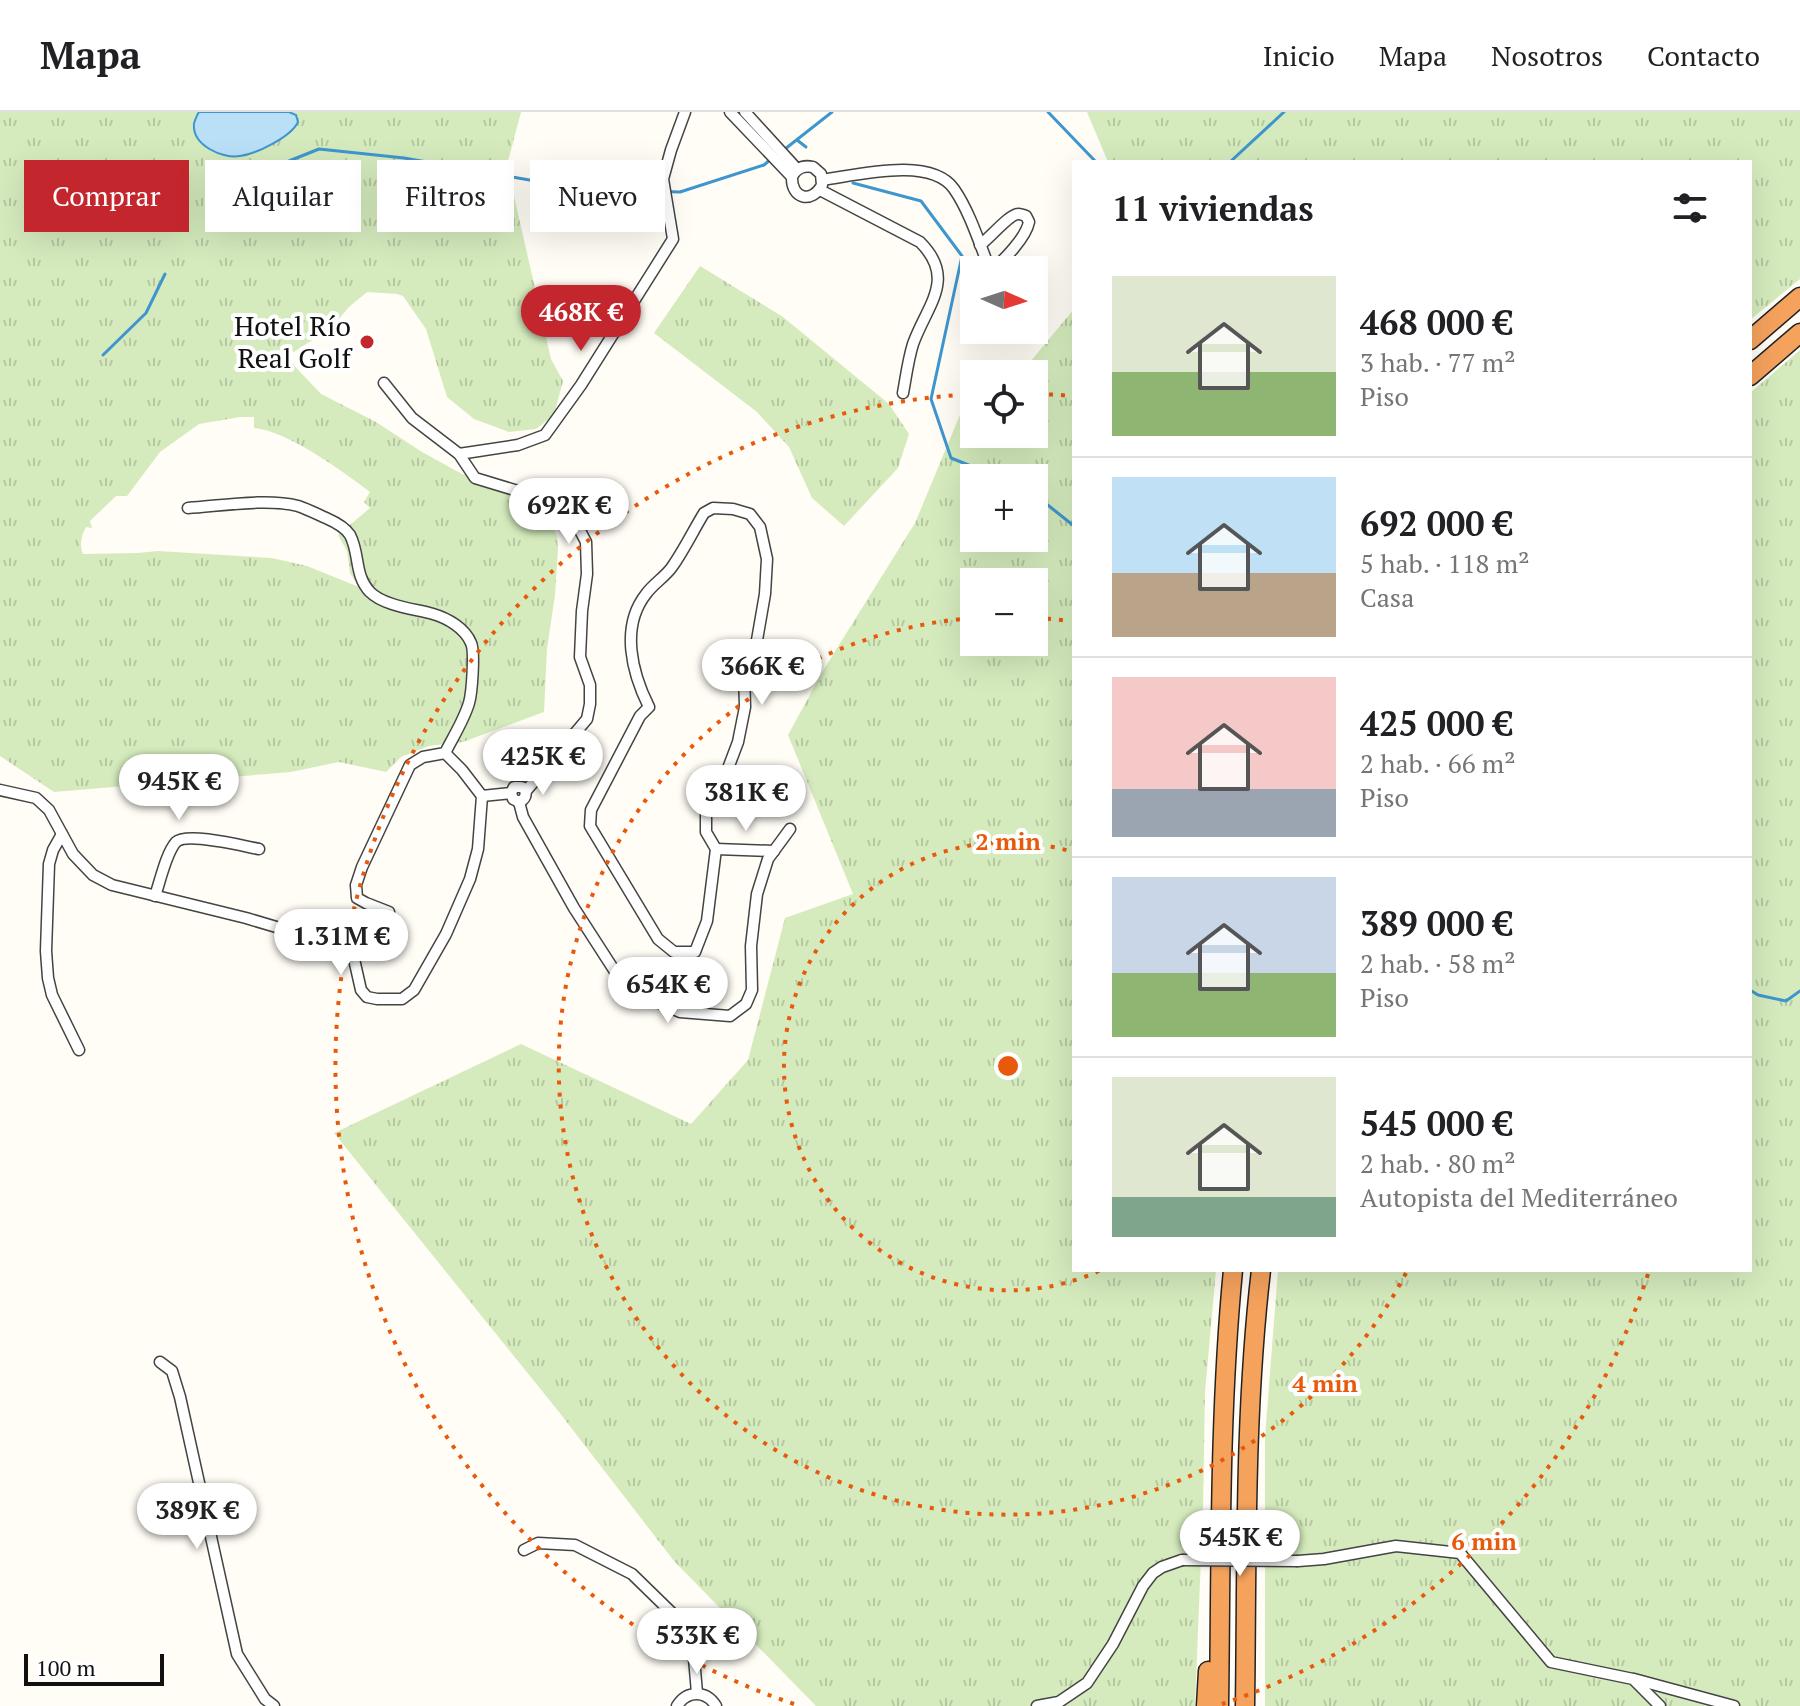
<!DOCTYPE html>
<html lang="es">
<head>
<meta charset="utf-8">
<style>
  body { margin:0; font-family:"PT Serif",serif; background:#f6f6f6; color:#202124; height:100vh; display:flex; flex-direction:column; font-size:30px; white-space:nowrap }
  * { box-sizing:border-box; margin:0 }
  p { font-size:26px; color:#757577 }
  .icon { flex:none; width:44px; height:44px; fill:none; stroke:currentColor; stroke-width:2; stroke-linecap:round; stroke-linejoin:round }
  .map { position:relative; flex:1; overflow:hidden }
  .drawer { position:absolute; left:1072px; top:48px; width:680px; height:1112px; display:flex; flex-direction:column; background:#fff; border-radius:0px; box-shadow:0 8px 32px #0002 }
  .drawer>* { flex:none }
  .guide { position:absolute; left:24px; top:48px; width:760px; height:72px; display:flex; gap:16px }
  .needle { width:52px; rotate:93deg }
  .tools { position:absolute; left:960px; top:144px; display:grid; gap:16px }
  .tools a { display:grid; place-items:center; width:88px; height:88px; border-radius:0px; background:#fff; box-shadow:0 8px 32px #0002; font-size:40px }
  .scale { position:absolute; left:24px; bottom:20px; width:140px; box-sizing:border-box; padding-left:8px; border:4px solid #111; border-top:0; font-size:22px; line-height:28px; white-space:nowrap; color:#111; -webkit-text-stroke:6px #fff; paint-order:stroke }
  .price { position:absolute; translate:-50% -68px; padding:0 18px; border-radius:28px; background:#fff; color:#222; font-size:26px; line-height:52px; filter:drop-shadow(0 2px 4px #0008) }
  .price::after { content:''; position:absolute; left:50%; top:48px; width:24px; height:18px; margin-left:-12px; background:inherit; clip-path:polygon(0 0,100% 0,50% 100%) }
  .price.active { background:#c4262e; color:#fff }
  ul { padding:0; list-style:none }
  li { display:flex; align-items:center; gap:24px; height:200px; padding:0 40px }
  li+li { border-top:2px solid #e0e0e0 }
  li span { display:grid; place-items:center; flex:none; width:224px; height:160px; border-radius:0px; color:#555 }
  li>.icon { margin-inline-start:auto }
  span .icon { width:96px; height:96px; fill:#fffc; stroke-width:1 }
  li b { font-size:34px }
  h2 { display:flex; justify-content:space-between; align-items:center; height:96px; padding:0 40px; font-size:34px }
  .pill { padding:0 28px; border-radius:0px; background:#fff; box-shadow:0 8px 32px #0002; font-size:28px; line-height:72px }
  .pill.active { background:#c4262e; color:#fff }
  header { display:flex; align-items:center; gap:48px; box-sizing:border-box; height:112px; padding:0 40px; background:#fff; border-bottom:2px solid #e0e0e0 }
  header strong { font-size:38px }
  nav { display:flex; gap:44px; margin-inline-start:auto; font-size:28px }
  .map>svg:first-child { display:block }
  .grass { fill:url(#grass-tufts); fill-rule:evenodd }
  .water { fill:#b9e0f7; stroke:#3f96cf; stroke-width:2 }
  .lines { fill:none; stroke-linecap:round; stroke-linejoin:round }
  .stream { stroke:#3f96cf; stroke-width:3 }
  .street-casing { stroke:#444; stroke-width:13 }
  .highway-casing { stroke:#222; stroke-width:21 }
  .street { stroke:#fff; stroke-width:10 }
  .highway { stroke:#f5a25d; stroke-width:18 }
  .street-bridge-casing { stroke:#444; stroke-width:13; stroke-linecap:butt }
  .street-bridge { stroke:#fff; stroke-width:10 }
  .ring { fill:none; stroke:#e8590c; stroke-width:4; stroke-dasharray:4 8 }
  .poi-dot { fill:#c4262e; stroke:#fff; stroke-width:3 }
  .labels { text-anchor:middle; stroke-width:8; stroke-linejoin:round; paint-order:stroke }
  .poi-label { font-size:28px; fill:#111; stroke:#fff; text-anchor:end }
  .centre { fill:#e8590c; stroke:#fff; stroke-width:4 }
  .ring-label { font-size:24px; text-anchor:middle; font-weight:bold; fill:#e8590c; stroke:#fff; stroke-width:8; stroke-linejoin:round; paint-order:stroke }
</style>
</head>
<body>
<header>
<strong>Mapa</strong>
<nav><a>Inicio</a><a>Mapa</a><a>Nosotros</a><a>Contacto</a></nav>
</header>
<div class="map">
<svg width="1800" height="1594" viewBox="0 0 1800 1594">
  <defs>
    <pattern id="grass-tufts" width="24" height="20" patternUnits="userSpaceOnUse" patternTransform="scale(2)"><rect width="24" height="20" fill="#d5ebbd"/><path d="M3 7l-1-3M5 7V3M7 7l1-3M15 17l-1-3M17 17v-4M19 17l1-3" fill="none" stroke="#b6c8a1"/></pattern>
  </defs>
  <rect width="100%" height="100%" fill="#fffdf5"/>
  <!-- grass -->
  <g class="grass">
    <path d="M0 0H521L507 53 551 247 563 269 554 303 536 317 509 320 474 307 447 285 426 217 403 184 397 182 367 180 349 195 331 216 286 245 321 282 376 310 422 340 462 362 487 369 538 395 547 402 557 424 558 437 555 483 547 537 544 600 463 630 429 634 401 645 386 660 339 650 291 660 54 680 0 644ZM240 305H254V316C288 319 342 359 370 380L364 390 370 396 338 423 347 439 350 461 359 475 307 454 272 446 158 439 138 441 83 442C79 433 81 424 86 415L92 416 90 409 116 384H127L160 340 199 312Z"/>
    <polygon points="1087,0 1800,0 1800,167 1750,208 1750,50 1108,50"/>
    <polygon points="700,154 783,205 889,292 909,322 898,356 844,414 812,386 789,335 757,300 654,221"/>
    <path d="M1074 197V1158H1216L1205 1280 1203 1395 1195 1594H816L674 1449 559 1300 334 1021 521 932 691 1012 748 948 785 806 853 782 788 623 824 557 915 411 967 286 974 284V322H1034V262H1020ZM974 366H1034V426H974ZM974 470H1034V530H974Z"/>
    <polygon points="1800,238 1800,1594 1265,1594 1265,1325 1278,1158 1750,1158 1750,281"/>
  </g>
  <!-- water -->
  <path class="water" d="M199 0H289L296 3 298 10C291 25 256 42 240 44 222 47 192 33 194 12 194 10 198 1 199 0Z"/>
  <g class="lines">
    <!-- stream -->
    <g class="stream">
      <polyline points="1048,0 1096,50"/>
      <polyline points="797,28 806,35"/>
      <polyline points="785,37 832,0"/>
      <polyline points="1230,50 1284,0"/>
      <polyline points="853,71 921,89 962,144 931,287 951,346 1001,366"/>
      <polyline points="244,83 266,62 289,49 319,37 404,46 581,77 680,80 764,53 772,46"/>
      <polyline points="103,243 146,201 165,162"/>
      <polyline points="1034,382 1074,414"/>
      <polyline points="1750,878 1758,883 1786,889 1800,879"/>
    </g>
    <defs>
      <g id="street">
        <path d="M730 0 792 65C791 87 812 92 822 73L821 62 813 55C803 53 796 56 792 65"/>
        <polyline points="745,0 797,57"/>
        <path d="M822 68C858 63 931 44 954 77 970 100 980 133 990 158"/>
        <path d="M820 78 920 130C957 167 927 193 913 232 908 248 906 265 903 281"/>
        <path d="M980 133C989 127 1010 101 1019 102 1021 102 1023 103 1026 104L1029 110C1026 125 1004 149 991 158"/>
        <polyline points="384,271 412,306 459,342 475,366 531,383 574,407 586,430 587,462 582,499 580,545 590,573 590,592 587,607 526,679"/>
        <polyline points="459,342 518,333 545,323 581,273 673,127 663,67 671,38 685,0"/>
        <path d="M188 396C220 394 267 386 298 394 307 397 317 402 326 406 335 410 345 415 350 423 360 442 354 463 370 480 384 494 415 497 433 502 447 506 465 516 471 531 475 539 472 581 469 591 464 608 453 625 445 641L423 645 410 653 362 755 356 773 357 786 366 791 389 800"/>
        <path d="M713 396 733 397 750 402 760 415 767 447 765 482 757 528 744 560 745 595 738 630 724 667 706 702V720L716 737 707 809 695 840H674L658 827 590 714 591 698 640 604 649 595C632 561 620 515 646 482 653 472 665 465 672 455 684 438 693 419 704 401Z"/>
        <polyline points="0,678 36,686 49,698 73,742 93,763 112,773 246,806 347,836 354,847 361,878 367,885 377,887 402,887 414,878 446,822 470,767 478,737 482,684 462,658 445,641"/>
        <path d="M482 684 511 681 514 675H521L524 676C527 682 526 687 519 690L513 687 511 681"/>
        <polyline points="519,690 523,705 574,796 614,858 646,885 680,900 730,904 746,892 752,878 751,834 757,782 768,747 790,717"/>
        <polyline points="62,722 53,738 49,752 46,839 48,866 52,883 79,938"/>
        <polyline points="716,737 774,739"/>
        <path d="M155 784C160 770 166 741 176 730 187 720 243 734 259 737"/>
        <polyline points="160,1250 172,1259 180,1285 237,1542 265,1587 274,1594"/>
        <polyline points="524,1438 538,1431 575,1433 632,1462 673,1502 694,1546 697,1581"/>
        <polyline points="1298,1449 1324,1447 1396,1434 1460,1441 1551,1550 1633,1567 1660,1594"/>
        <polyline points="1634,1567 1734,1594"/>
        <path d="M677 1594C687 1578 706 1578 716 1594"/>
        <polyline points="1037,1594 1059,1590 1087,1571 1113,1532 1143,1474 1153,1461 1162,1455 1182,1448"/>
      </g>
      <g id="highway">
        <polyline points="1750,228 1800,185"/>
        <polyline points="1750,264 1800,221"/>
        <polyline points="1206,1594 1208,1559"/>
        <path d="M1219 1594C1221 1448 1219 1303 1233 1158"/>
        <path d="M1245 1594C1247 1449 1244 1303 1261 1158"/>
      </g>
    </defs>
    <!-- street casing -->
    <use href="#street" class="street-casing"/>
    <!-- highway casing -->
    <use href="#highway" class="highway-casing"/>
    <!-- street -->
    <use href="#street" class="street"/>
    <!-- highway -->
    <use href="#highway" class="highway"/>
    <defs>
      <polyline id="street-bridge" points="1182,1448 1298,1449"/>
    </defs>
    <!-- street-bridge casing -->
    <use href="#street-bridge" class="street-bridge-casing"/>
    <!-- street-bridge -->
    <use href="#street-bridge" class="street-bridge"/>
  </g>
  <!-- distance rings -->
  <g class="ring">
    <path d="M1099 1159A224 224 0 1 1 1073 740"/>
    <path d="M1406 1161A449 449 0 1 1 973 506M1035 506A449 449 0 0 1 1070 509"/>
    <path d="M1648 1162A673 673 0 0 1 1222 1592M794 1592A673 673 0 0 1 973 282M1037 282A673 673 0 0 1 1073 284"/>
  </g>
  <!-- markers -->
  <circle class="poi-dot" cx="367" cy="230" r="8"/>
  <g class="labels">
    <!-- poi labels -->
    <g class="poi-label">
      <text x="351" y="224">Hotel Río<tspan x="351" dy="32">Real Golf</tspan></text>
    </g>
  </g>
  <circle cx="1008" cy="954" r="12" class="centre"/>
  <g class="ring-label">
    <text x="1008" y="738">2 min</text>
    <text x="1325" y="1280">4 min</text>
    <text x="1484" y="1438">6 min</text>
  </g>
</svg>
<div class="tools">
<a><svg class="needle" viewBox="-14 -14 28 28"><path d="M0-13l5 13h-10z" fill="#e53935"/><path d="M0 13l5-13h-10z" fill="#757577"/></svg></a>
<a><svg class="icon" aria-label="locate" viewBox="0 0 24 24"><circle cx="12" cy="12" r="6"/><path d="M12 2v4M12 18v4M2 12h4M18 12h4"/></svg></a>
<a>+</a>
<a>−</a>
</div>
<div class="scale">100 m</div>
<b class="price active" style="left:581px;top:241px">468K €</b>
<b class="price" style="left:569px;top:434px">692K €</b>
<b class="price" style="left:762px;top:595px">366K €</b>
<b class="price" style="left:543px;top:685px">425K €</b>
<b class="price" style="left:179px;top:710px">945K €</b>
<b class="price" style="left:746px;top:721px">381K €</b>
<b class="price" style="left:341px;top:865px">1.31M €</b>
<b class="price" style="left:668px;top:913px">654K €</b>
<b class="price" style="left:197px;top:1439px">389K €</b>
<b class="price" style="left:1240px;top:1466px">545K €</b>
<b class="price" style="left:697px;top:1564px">533K €</b>
<div class="guide">
<a class="pill active">Comprar</a>
<a class="pill">Alquilar</a>
<a class="pill">Filtros</a>
<a class="pill">Nuevo</a>
</div>
<section class="drawer">
<h2>11 viviendas<svg class="icon" aria-label="filters" viewBox="0 0 24 24"><path d="M4 7h16M4 17h16"/><circle cx="9" cy="7" r="2"/><circle cx="15" cy="17" r="2"/></svg></h2>
<ul>
<li><span style="background:linear-gradient(#dfe7d0 60%,#8fb573 0)"><svg class="icon" aria-label="home" viewBox="0 0 24 24"><path d="M3 11l9-7 9 7M6 9v11h12V9"/></svg></span><div><b>468 000 €</b><p>3 hab. · 77 m²</p><p>Piso</p></div></li>
<li><span style="background:linear-gradient(#bfe0f5 60%,#b9a48a 0)"><svg class="icon" aria-label="home" viewBox="0 0 24 24"><path d="M3 11l9-7 9 7M6 9v11h12V9"/></svg></span><div><b>692 000 €</b><p>5 hab. · 118 m²</p><p>Casa</p></div></li>
<li><span style="background:linear-gradient(#f6c9c9 70%,#9aa5b1 0)"><svg class="icon" aria-label="home" viewBox="0 0 24 24"><path d="M3 11l9-7 9 7M6 9v11h12V9"/></svg></span><div><b>425 000 €</b><p>2 hab. · 66 m²</p><p>Piso</p></div></li>
<li><span style="background:linear-gradient(#c9d6e8 60%,#8fb573 0)"><svg class="icon" aria-label="home" viewBox="0 0 24 24"><path d="M3 11l9-7 9 7M6 9v11h12V9"/></svg></span><div><b>389 000 €</b><p>2 hab. · 58 m²</p><p>Piso</p></div></li>
<li><span style="background:linear-gradient(#dfe7d0 75%,#7fa58c 0)"><svg class="icon" aria-label="home" viewBox="0 0 24 24"><path d="M3 11l9-7 9 7M6 9v11h12V9"/></svg></span><div><b>545 000 €</b><p>2 hab. · 80 m²</p><p>Autopista del Mediterráneo</p></div></li>
</ul>
</section>
</div>
</body>
</html>
